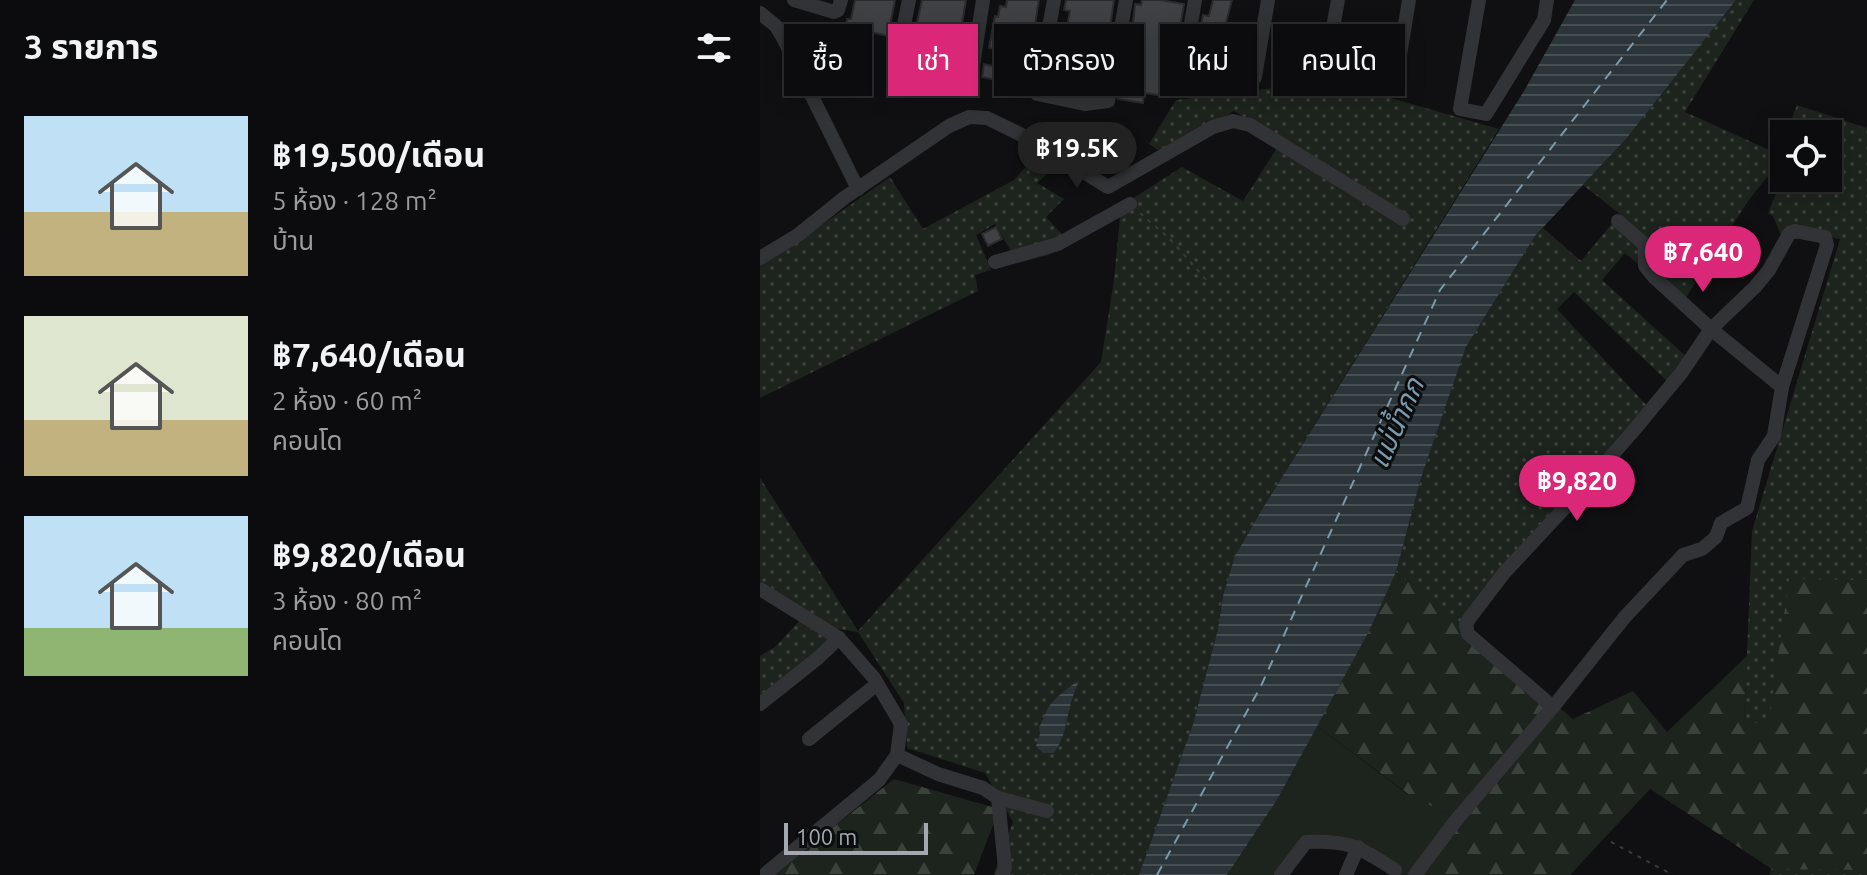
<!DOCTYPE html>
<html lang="th">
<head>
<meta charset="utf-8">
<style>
  body { margin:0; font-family:Ubuntu,"Noto Sans Thai",sans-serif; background:#1a1a1c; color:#f1f3f6; height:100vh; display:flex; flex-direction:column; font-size:30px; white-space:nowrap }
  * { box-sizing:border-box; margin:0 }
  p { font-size:26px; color:#9a9b9e }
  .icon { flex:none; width:44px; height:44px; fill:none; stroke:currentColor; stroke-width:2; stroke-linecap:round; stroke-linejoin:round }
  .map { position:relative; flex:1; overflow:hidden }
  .panel { display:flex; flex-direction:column; background:#0c0c0e; width:760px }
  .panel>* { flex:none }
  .banner { position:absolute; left:24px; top:24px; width:760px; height:72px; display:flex; gap:16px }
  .fabs { position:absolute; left:1010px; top:120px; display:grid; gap:16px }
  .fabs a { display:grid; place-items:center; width:72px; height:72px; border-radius:0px; background:#0c0c0e; box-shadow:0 4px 20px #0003,0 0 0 2px #2c2c2e; font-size:40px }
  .scale { position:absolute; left:24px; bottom:20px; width:144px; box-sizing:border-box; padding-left:8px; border:4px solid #a3a8b1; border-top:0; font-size:22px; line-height:28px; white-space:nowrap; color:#a3a8b1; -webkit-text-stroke:6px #0b0c0d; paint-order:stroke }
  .price { position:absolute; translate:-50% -68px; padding:0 18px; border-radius:28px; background:#db2777; color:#fff; font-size:26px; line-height:52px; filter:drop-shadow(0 2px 4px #0008) }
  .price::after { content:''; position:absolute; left:50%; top:48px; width:24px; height:18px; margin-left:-12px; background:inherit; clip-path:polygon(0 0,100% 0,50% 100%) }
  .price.active { background:#222; color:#fff }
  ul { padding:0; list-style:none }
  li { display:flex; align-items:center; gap:24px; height:200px; padding:0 24px }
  li span { display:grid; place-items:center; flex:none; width:224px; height:160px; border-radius:0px; color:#555 }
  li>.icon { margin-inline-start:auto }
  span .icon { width:96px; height:96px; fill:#fffc; stroke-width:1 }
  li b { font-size:34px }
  h2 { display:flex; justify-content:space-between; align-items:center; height:96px; padding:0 24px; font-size:34px }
  .chip { padding:0 28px; border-radius:0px; background:#0c0c0e; box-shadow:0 4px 20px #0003,0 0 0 2px #2c2c2e; font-size:28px; line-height:72px }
  .chip.active { background:#db2777; color:#fff }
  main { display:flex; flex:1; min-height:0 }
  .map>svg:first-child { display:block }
  .grass { fill:url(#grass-dots) }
  .forest { fill:url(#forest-firs) }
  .park { fill:#1d241d }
  .water { fill:url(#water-rules) }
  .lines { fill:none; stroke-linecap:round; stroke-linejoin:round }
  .ferry { stroke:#7c99aa; stroke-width:2; stroke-dasharray:10 8; stroke-linecap:butt }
  .building { fill:#3f4145; stroke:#2b2b2d; stroke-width:2 }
  .path { stroke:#383a3d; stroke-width:2; stroke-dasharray:4 6; stroke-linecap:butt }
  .minor { stroke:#323336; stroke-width:14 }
  .labels { text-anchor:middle; stroke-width:6; stroke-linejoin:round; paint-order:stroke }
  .water-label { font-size:28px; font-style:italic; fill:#7c99aa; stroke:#0b0c0d }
</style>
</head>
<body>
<main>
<section class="panel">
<h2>3 รายการ<svg class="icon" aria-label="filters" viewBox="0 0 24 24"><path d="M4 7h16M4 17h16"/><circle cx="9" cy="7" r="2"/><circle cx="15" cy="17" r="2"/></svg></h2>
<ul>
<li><span style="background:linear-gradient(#bfe0f5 60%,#c2b280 0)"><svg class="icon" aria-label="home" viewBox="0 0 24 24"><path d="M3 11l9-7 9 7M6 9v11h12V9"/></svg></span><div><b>฿19,500/เดือน</b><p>5 ห้อง · 128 m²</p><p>บ้าน</p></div></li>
<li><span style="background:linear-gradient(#dfe7d0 65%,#c2b280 0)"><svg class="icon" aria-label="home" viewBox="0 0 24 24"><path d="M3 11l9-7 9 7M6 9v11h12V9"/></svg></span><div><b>฿7,640/เดือน</b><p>2 ห้อง · 60 m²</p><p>คอนโด</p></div></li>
<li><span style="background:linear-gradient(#bfe0f5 70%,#8fb573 0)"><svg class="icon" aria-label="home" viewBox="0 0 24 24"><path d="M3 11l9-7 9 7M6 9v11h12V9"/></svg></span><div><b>฿9,820/เดือน</b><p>3 ห้อง · 80 m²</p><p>คอนโด</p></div></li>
</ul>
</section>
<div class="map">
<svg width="1107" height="875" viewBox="0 0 1107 875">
  <defs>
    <pattern id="grass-dots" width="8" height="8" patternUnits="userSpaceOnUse" patternTransform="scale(2)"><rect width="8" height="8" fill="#1d241d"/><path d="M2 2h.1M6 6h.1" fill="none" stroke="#3b413b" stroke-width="1.8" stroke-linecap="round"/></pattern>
    <pattern id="forest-firs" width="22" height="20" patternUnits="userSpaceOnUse" patternTransform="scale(2)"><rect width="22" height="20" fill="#1d241d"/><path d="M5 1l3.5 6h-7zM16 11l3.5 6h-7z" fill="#3b413b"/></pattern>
    <pattern id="water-rules" width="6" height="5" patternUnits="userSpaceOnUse" patternTransform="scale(2)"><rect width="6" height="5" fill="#2b3439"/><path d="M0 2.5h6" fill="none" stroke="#474f53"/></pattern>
  </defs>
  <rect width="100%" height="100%" fill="#101012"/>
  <!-- grass -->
  <g class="grass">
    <polygon points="976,0 994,0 925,112 1018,154 1024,141 1024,178 1068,178 1068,134 1026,134 1037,105 1107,128 1107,875 1009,875 1011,870 984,725 992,531 1080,239 1045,232 1024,242 1013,216 1008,213 1020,184 1007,177 988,201 923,302 865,253 842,280 930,360 911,385 814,292 797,309 891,410 699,626 636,572 661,478 706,347 775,236 783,228 821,261 860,214 823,185 866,139"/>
    <polygon points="571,81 739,129 506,503 463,596 458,629 433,724 379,875 234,875 238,861 253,822 225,773 147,748 144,703 98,632 72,628 0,581 0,478 98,631 341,362 354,280 361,206 422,167 483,201 522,140 474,111 400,151 389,144 416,100"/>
    <polygon points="283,147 301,161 277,183 304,199 286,217 310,243 288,255 258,263 235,224 216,235 231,270 215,275 218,291 0,398 0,265 63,224 130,177 163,229 254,180"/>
    <polygon points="40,620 68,639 63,647 0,698 0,656 15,647"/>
  </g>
  <!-- forest -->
  <g class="forest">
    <polygon points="636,572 813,719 873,691 907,732 987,656 984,724 1009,722 1029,579 1107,580 1107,870 1012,869 890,789 810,875 655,875 697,819 651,796 557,726"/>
    <polygon points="134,779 239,809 214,875 13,875"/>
  </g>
  <!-- park -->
  <polygon class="park" points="557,726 646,793 697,819 655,875 641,875 598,847 546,842 521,875 467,875 517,800"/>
  <!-- water -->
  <g class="water">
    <polygon points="815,0 976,0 866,139 775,236 706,347 661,478 636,572 609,631 517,800 467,875 379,875 433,724 458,629 463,596 475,556 506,503 764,91"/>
    <path d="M319 680C315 690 311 700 309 711 305 727 304 739 294 753H283L276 746 280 734 279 727C284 720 284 715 288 708 295 697 308 688 319 680Z"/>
  </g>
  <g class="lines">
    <!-- ferry -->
    <polyline class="ferry" points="397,875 501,686 680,290 907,0"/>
  </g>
  <!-- building -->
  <g class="building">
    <polygon points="95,0 135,0 128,36 86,26 87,19 91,19"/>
    <polygon points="162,0 206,0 200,35 189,33 186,51 163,42 165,30 156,28"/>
    <polygon points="247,0 279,0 265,85 258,84 256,93 234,87 236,80 222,77 224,64 236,67 240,50 229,48 235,16 238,17 240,6 246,7"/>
    <polygon points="306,0 354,0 347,48 345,47 337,85 318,81 316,92 300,89 302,79 298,78 299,70 293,68 301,31 306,32 310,11 304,10"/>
    <polygon points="382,0 400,0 424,4 411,80 414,89 413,97 384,93 383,103 358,99 368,43 374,44 377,25 373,24 375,4 381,5"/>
    <polygon points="453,0 472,0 464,30 466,30 458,66 454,65 453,70 442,71 443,63 441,62 443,53 436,52 443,15 449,16"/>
    <polygon points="236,227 242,239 228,246 222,234"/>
  </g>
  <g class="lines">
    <!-- path -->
    <g class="path">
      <polyline points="380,213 410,239 448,282"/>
      <polyline points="851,842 913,875"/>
    </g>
    <!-- minor -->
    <g class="minor">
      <polyline points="34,0 74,12 78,10 81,0"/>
      <polyline points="149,0 140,44 212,72 223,0"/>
      <polyline points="294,0 277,94 325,104 348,101 366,0"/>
      <polyline points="435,0 421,82 495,77 508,0"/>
      <polyline points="578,0 565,72 634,91 649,0"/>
      <polyline points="719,0 700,109 726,114 784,20 787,0"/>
      <polyline points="0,13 16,26 23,38 98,189"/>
      <polyline points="858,221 885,245 885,266 894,277 951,329 1022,387"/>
      <polyline points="0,258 38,235 84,198 189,126 209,117 227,118 270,139 348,187 453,127 473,121 490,125 643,219"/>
      <polyline points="235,262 298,244 370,204"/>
      <polyline points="0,589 79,638 114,678 141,724 137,755 119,780 4,875"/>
      <polyline points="0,704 58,658 79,638"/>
      <polyline points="49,739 117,684"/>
      <polyline points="137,755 178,774 223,788 238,798 245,868 242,875"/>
      <polyline points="238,798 287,811"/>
      <path d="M521 875 546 842C590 840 599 847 635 870"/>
      <polyline points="586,875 598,847"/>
      <polyline points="655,875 697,819 793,707 864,618 923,555 942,549 956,537 961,523 987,508 998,460 1014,436 1022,387 1067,245 1065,237 1035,231 1029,234 1009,270 995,287 951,329 922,372 875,429 826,485 744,573 709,619 706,625 708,634 793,707"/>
    </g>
  </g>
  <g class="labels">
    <!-- water labels -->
    <g class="water-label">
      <text transform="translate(636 423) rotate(-66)" y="10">แม่น้ำกก</text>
    </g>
  </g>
</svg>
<div class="fabs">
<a><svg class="icon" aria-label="locate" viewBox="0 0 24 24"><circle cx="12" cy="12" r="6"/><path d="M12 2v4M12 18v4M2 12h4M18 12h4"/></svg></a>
</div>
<div class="scale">100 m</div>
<b class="price active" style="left:317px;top:190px">฿19.5K</b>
<b class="price" style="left:943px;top:294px">฿7,640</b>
<b class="price" style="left:817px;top:523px">฿9,820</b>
<div class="banner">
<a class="chip">ซื้อ</a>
<a class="chip active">เช่า</a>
<a class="chip">ตัวกรอง</a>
<a class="chip">ใหม่</a>
<a class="chip">คอนโด</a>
</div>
</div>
</main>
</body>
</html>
